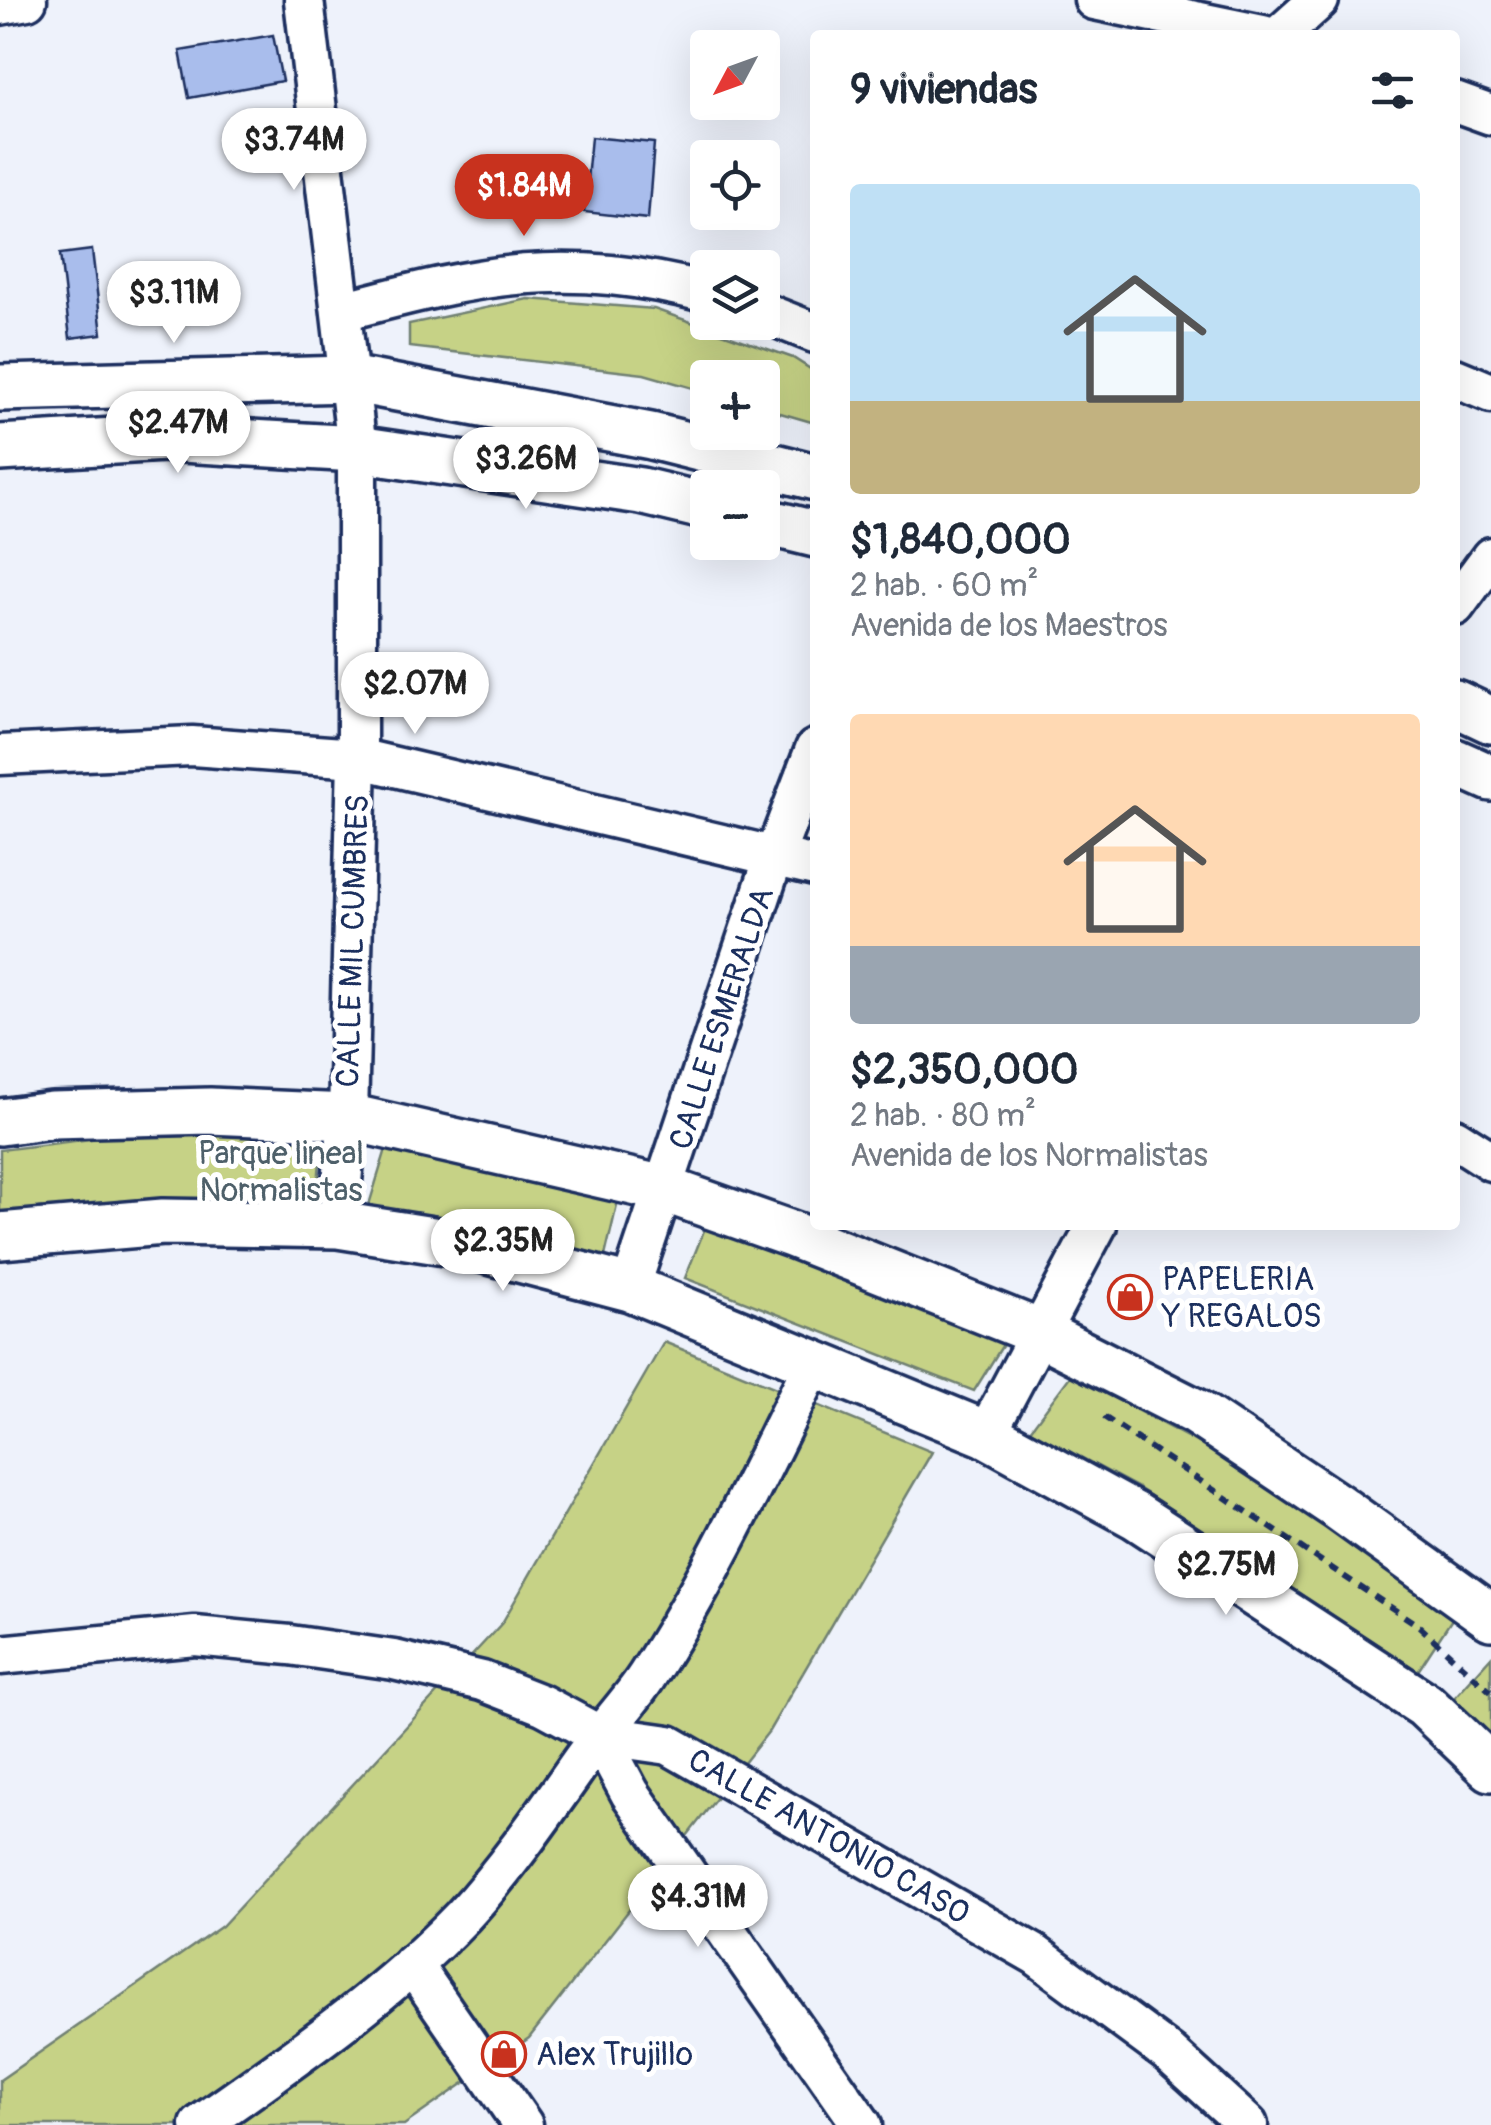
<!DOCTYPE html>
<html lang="es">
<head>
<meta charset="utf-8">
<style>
  body { margin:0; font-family:Pangolin,sans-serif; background:#f6f6f7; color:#1f2937; height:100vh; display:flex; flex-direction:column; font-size:38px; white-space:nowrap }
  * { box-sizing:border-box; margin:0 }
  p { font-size:32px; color:#747a83 }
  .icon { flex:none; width:55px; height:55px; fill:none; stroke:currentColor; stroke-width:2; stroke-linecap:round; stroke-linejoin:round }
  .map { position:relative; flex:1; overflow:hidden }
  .sheet { position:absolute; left:810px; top:30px; width:650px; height:1200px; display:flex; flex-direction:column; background:#fff; border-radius:10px; box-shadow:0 10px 40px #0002 }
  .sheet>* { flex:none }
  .needle { width:65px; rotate:229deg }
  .tools { position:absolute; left:690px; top:30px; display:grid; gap:20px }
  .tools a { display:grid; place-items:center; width:90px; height:90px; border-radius:10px; background:#fff; box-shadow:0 10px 40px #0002; font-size:50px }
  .price { position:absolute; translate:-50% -85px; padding:0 22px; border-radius:35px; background:#fff; color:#222; font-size:32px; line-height:65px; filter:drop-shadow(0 2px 5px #0008) }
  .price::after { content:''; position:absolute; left:50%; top:60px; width:30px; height:22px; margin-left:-15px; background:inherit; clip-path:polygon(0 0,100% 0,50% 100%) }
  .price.selected { background:#c8321e; color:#fff }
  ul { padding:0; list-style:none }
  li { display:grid; align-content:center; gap:20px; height:530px; padding:0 40px }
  li span { display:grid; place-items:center; height:310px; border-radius:10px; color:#555 }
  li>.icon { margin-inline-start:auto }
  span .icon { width:180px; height:180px; fill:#fffc; stroke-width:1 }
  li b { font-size:42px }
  h2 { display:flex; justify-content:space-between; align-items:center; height:120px; padding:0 40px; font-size:42px }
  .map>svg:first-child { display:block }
  .green { fill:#c6d286; stroke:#708072; stroke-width:2.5 }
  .building { fill:#a9bdec; stroke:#1b2f5e; stroke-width:2.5 }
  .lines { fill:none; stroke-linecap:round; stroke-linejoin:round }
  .minor-casing { stroke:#1b2f5e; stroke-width:45 }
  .tertiary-casing { stroke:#1b2f5e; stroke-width:52 }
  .path { stroke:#1b2f5e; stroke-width:6; stroke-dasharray:10 8; stroke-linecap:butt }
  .minor { stroke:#fff; stroke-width:38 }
  .tertiary { stroke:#fff; stroke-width:45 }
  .labels { text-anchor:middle; stroke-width:10; stroke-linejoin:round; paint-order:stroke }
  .street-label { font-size:32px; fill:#1b2f5e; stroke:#fff }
  .park-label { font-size:32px; fill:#4e606a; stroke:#fff }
  .poi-label { font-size:32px; fill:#1b2f5e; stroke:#fff; text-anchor:start }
</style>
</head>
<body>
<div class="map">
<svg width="1491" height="2125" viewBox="0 0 1491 2125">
  <rect width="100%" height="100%" fill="#eef2fb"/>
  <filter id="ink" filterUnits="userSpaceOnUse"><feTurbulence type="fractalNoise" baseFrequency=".01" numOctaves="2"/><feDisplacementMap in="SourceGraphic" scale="20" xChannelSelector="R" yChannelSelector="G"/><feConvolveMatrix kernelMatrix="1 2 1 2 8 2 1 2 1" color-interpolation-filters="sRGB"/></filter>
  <g filter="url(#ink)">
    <!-- green -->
    <g class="green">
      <polygon points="528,299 654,309 793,358 815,372 815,423 763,408 762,378 708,378 707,392 644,374 409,347 409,324"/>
      <polygon points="140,1133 322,1136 316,1209 130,1202 0,1213 0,1150"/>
      <polygon points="387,1146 620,1192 605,1256 368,1208"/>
      <polygon points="707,1223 1004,1343 974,1391 685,1278"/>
      <polygon points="664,1342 932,1452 769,1731 529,2038 404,2125 0,2125 0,2080 222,1926 502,1623"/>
      <polygon points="1071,1375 1267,1480 1454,1616 1418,1671 1137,1487 1030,1430"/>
      <polygon points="1491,1657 1491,1748 1447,1706"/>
    </g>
    <!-- building -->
    <g class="building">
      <polygon points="273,35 282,81 189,98 180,51"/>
      <polygon points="591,137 654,143 648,219 584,212"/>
      <polygon points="92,250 102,334 70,338 60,254"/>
    </g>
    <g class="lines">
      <defs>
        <g id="minor">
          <polyline points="304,0 357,449 357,758 348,1117 338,1225"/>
          <polyline points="1094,0 1263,35"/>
          <polyline points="0,5 27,0"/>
          <polyline points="1280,35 1319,0"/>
          <polyline points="1455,102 1491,115"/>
          <path d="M343 311C481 274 566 256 708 293"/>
          <polyline points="762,312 815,333"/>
          <polyline points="1455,378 1491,393"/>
          <polyline points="1455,606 1491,557"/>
          <polyline points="0,755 192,746 357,758 815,866"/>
          <polyline points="1455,1138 1491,1161"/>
          <polyline points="630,1288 775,854 815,749"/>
          <polyline points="986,1434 1097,1225"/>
          <polyline points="0,1655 195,1636 290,1645 394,1660 482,1681 543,1705 599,1735 669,1745 1036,1955 1170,2054 1248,2125"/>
          <polyline points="599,1735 630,1793 862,2125"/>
          <polyline points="412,1964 523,2125"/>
          <path d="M200 2125C291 2061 385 1997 462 1917 507 1868 544 1814 582 1760 602 1731 628 1705 647 1676 712 1576 762 1467 815 1361"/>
        </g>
        <g id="tertiary">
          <polyline points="0,388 349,379 651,436 815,477"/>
          <polyline points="0,448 164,438 357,449 641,491 708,507"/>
          <polyline points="762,521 815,534"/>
          <polyline points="1455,703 1491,720"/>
          <polyline points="1455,762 1491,778"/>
          <polyline points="0,1122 52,1115 210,1111 348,1117 664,1189 794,1235 1040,1333 1196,1412 1338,1507 1491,1617"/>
          <polyline points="0,1236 163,1222 338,1225 470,1246 630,1288 986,1434 1136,1516 1425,1705 1491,1768"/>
        </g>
      </defs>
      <!-- minor casing -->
      <use href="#minor" class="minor-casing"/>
      <!-- tertiary casing -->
      <use href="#tertiary" class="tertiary-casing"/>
      <!-- path -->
      <polyline class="path" points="1104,1417 1419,1626 1491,1692"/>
      <!-- minor -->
      <use href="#minor" class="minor"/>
      <!-- tertiary -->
      <use href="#tertiary" class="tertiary"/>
    </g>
  </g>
  <!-- icons -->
  <defs>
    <symbol id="shop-ring" viewBox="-11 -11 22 22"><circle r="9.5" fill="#fff" stroke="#c8321e" stroke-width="1.5"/><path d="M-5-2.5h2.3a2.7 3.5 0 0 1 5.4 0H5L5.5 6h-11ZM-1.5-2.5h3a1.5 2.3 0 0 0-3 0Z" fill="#c8321e"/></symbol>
  </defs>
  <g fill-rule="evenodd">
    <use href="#shop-ring" x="1105" y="1272" width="50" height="50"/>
    <use href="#shop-ring" x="479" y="2029" width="50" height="50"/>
  </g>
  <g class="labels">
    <!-- street labels -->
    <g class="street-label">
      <text transform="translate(352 941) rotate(-88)" y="11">CALLE MIL CUMBRES</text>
      <text transform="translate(721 1018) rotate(-72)" y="11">CALLE ESMERALDA</text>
      <text transform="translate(829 1836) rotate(30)" y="11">CALLE ANTONIO CASO</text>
    </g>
    <!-- park labels -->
    <g class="park-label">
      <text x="281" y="1164">Parque lineal<tspan x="281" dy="37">Normalistas</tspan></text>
    </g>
    <!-- poi labels -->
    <g class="poi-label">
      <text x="1162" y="1290">PAPELERIA<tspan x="1162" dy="37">Y REGALOS</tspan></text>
      <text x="536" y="2065">Alex Trujillo</text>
    </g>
  </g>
</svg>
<div class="tools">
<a><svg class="needle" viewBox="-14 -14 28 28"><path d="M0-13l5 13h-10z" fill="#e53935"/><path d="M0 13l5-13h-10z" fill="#747a83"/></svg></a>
<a><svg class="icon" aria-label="locate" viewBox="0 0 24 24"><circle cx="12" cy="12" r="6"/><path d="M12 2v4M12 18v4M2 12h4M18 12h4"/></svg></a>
<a><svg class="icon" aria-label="layers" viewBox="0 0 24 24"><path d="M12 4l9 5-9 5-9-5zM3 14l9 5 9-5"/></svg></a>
<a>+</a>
<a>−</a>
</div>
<b class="price" style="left:294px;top:193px">$3.74M</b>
<b class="price selected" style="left:524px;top:239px">$1.84M</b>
<b class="price" style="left:174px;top:346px">$3.11M</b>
<b class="price" style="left:178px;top:476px">$2.47M</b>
<b class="price" style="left:526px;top:512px">$3.26M</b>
<b class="price" style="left:415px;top:737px">$2.07M</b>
<b class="price" style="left:503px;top:1294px">$2.35M</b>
<b class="price" style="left:1226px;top:1618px">$2.75M</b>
<b class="price" style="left:698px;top:1950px">$4.31M</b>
<section class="sheet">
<h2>9 viviendas<svg class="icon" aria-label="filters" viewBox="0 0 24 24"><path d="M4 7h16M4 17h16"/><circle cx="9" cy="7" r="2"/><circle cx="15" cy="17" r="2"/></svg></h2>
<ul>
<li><span style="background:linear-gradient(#bfe0f5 70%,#c2b280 0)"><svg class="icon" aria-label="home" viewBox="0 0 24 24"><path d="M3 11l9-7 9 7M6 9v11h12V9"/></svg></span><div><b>$1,840,000</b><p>2 hab. · 60 m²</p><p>Avenida de los Maestros</p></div></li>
<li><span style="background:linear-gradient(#ffd9b3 75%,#9aa5b1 0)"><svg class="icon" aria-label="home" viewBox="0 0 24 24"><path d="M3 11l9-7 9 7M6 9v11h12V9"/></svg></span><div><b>$2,350,000</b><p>2 hab. · 80 m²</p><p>Avenida de los Normalistas</p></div></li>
</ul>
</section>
</div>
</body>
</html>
